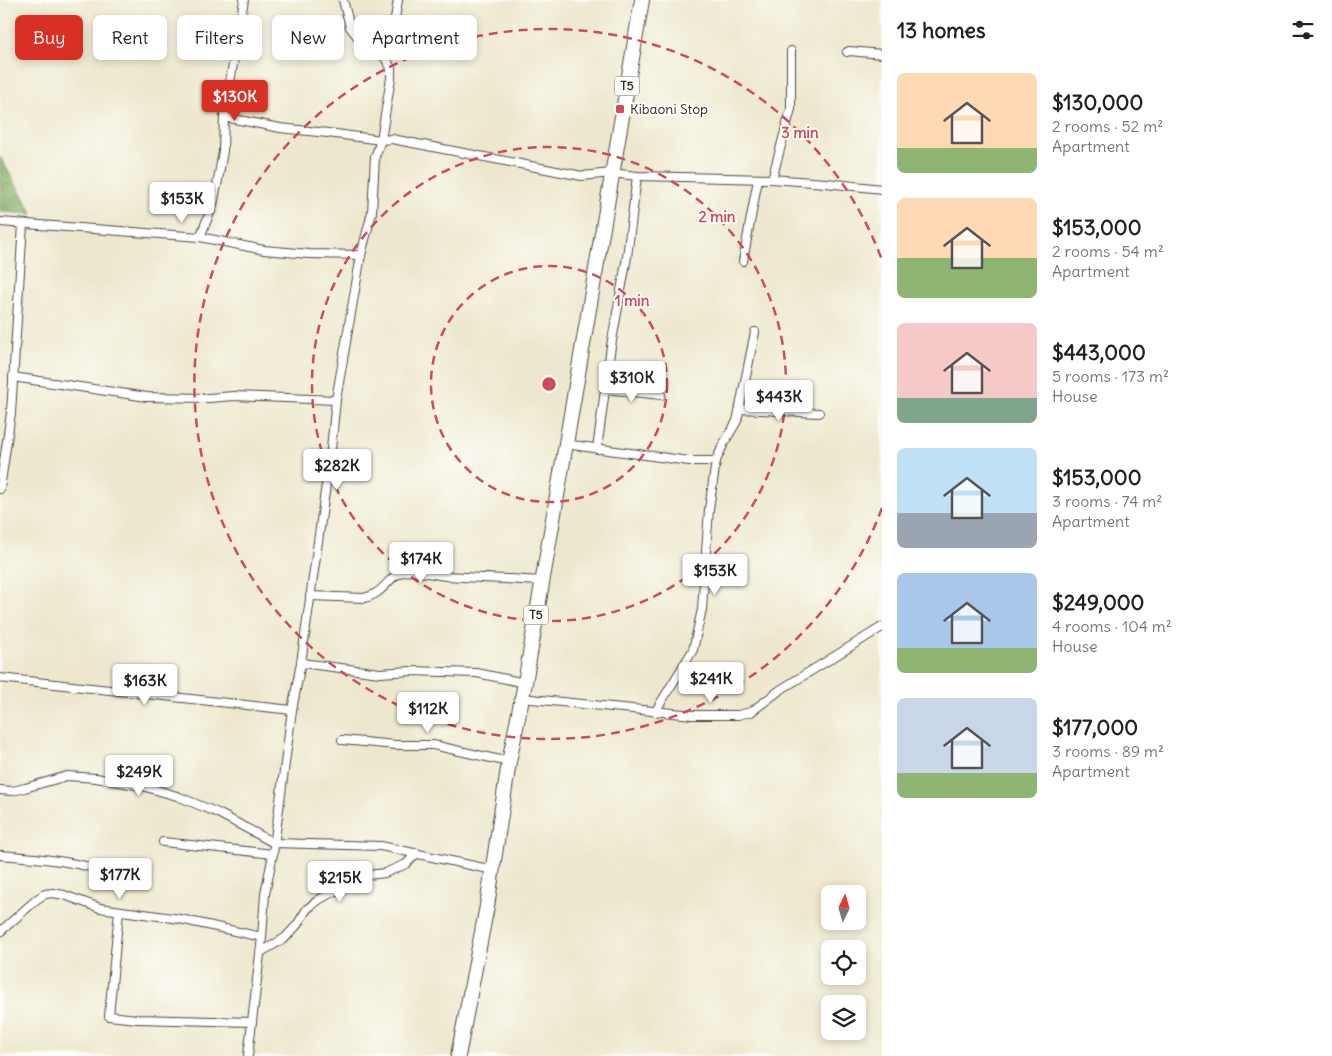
<!DOCTYPE html>
<html lang="en">
<head>
<meta charset="utf-8">
<style>
  body { margin:0; font-family:Delius,sans-serif; background:#f2f2f2; color:#222; height:100vh; display:flex; flex-direction:column; font-size:19px; white-space:nowrap }
  * { box-sizing:border-box; margin:0 }
  p { font-size:16px; color:#767676 }
  .icon { flex:none; width:28px; height:28px; fill:none; stroke:currentColor; stroke-width:2; stroke-linecap:round; stroke-linejoin:round }
  .map { position:relative; flex:1; overflow:hidden }
  .drawer { display:flex; flex-direction:column; background:#fff; width:450px }
  .drawer>* { flex:none }
  .hud { position:absolute; left:15px; top:15px; width:475px; height:45px; display:flex; gap:10px }
  .needle { width:32px; rotate:5deg }
  .fabs { position:absolute; left:821px; top:885px; display:grid; gap:10px }
  .fabs a { display:grid; place-items:center; width:45px; height:45px; border-radius:8px; background:#fff; box-shadow:0 2px 8px #0003; font-size:25px }
  .price { position:absolute; translate:-50% -42px; padding:0 11px; border-radius:5px; background:#fff; color:#222; font-size:16px; line-height:32px; filter:drop-shadow(0 1px 2px #0008) }
  .price::after { content:''; position:absolute; left:50%; top:30px; width:15px; height:11px; margin-left:-8px; background:inherit; clip-path:polygon(0 0,100% 0,50% 100%) }
  .price.on { background:#d93025; color:#fff }
  ul { padding:0; list-style:none }
  li { display:flex; align-items:center; gap:15px; height:125px; padding:0 15px }
  li span { display:grid; place-items:center; flex:none; width:140px; height:100px; border-radius:8px; color:#555 }
  li>.icon { margin-inline-start:auto }
  span .icon { width:60px; height:60px; fill:#fffc; stroke-width:1 }
  li b { font-size:21px }
  h2 { display:flex; justify-content:space-between; align-items:center; height:60px; padding:0 15px; font-size:21px }
  .chip { padding:0 18px; border-radius:8px; background:#fff; box-shadow:0 2px 8px #0003; font-size:18px; line-height:45px }
  .chip.on { background:#d93025; color:#fff }
  main { display:flex; flex:1; min-height:0 }
  .map>svg:first-child { display:block }
  .forest { fill:url(#forest-crowns); stroke:#586c48 }
  .lines { fill:none; stroke-linecap:round; stroke-linejoin:round }
  .street-casing { stroke:#484743; stroke-width:10 }
  .highway-casing { stroke:#484743; stroke-width:16 }
  .street { stroke:#fff; stroke-width:8 }
  .highway { stroke:#fff; stroke-width:14 }
  .ring { fill:none; stroke:#d1495b; stroke-width:2.5; stroke-dasharray:9 6 }
  .poi-dot { fill:#d1495b; stroke:#fdfcf7; stroke-width:2 }
  .labels { text-anchor:middle; stroke-width:4; stroke-linejoin:round; paint-order:stroke }
  .shield { fill:#fdfcf7; stroke:#6a6a68; stroke-width:1 }
  .shield-label { font-size:12px; font-weight:bold; fill:#2b2b2b }
  .poi-label { font-size:14px; fill:#2b2b2b; stroke:#fdfcf7; text-anchor:start }
  .centre { fill:#d1495b; stroke:#fdfcf7; stroke-width:2.5 }
  .ring-label { font-size:15px; text-anchor:middle; font-weight:bold; fill:#d1495b; stroke:#fdfcf7; stroke-width:4; stroke-linejoin:round; paint-order:stroke }
</style>
</head>
<body>
<main>
<div class="map">
<svg width="882" height="1056" viewBox="0 0 882 1056">
  <defs>
    <pattern id="forest-crowns" width="20" height="18" patternUnits="userSpaceOnUse" patternTransform="scale(1.25)"><rect width="20" height="18" fill="#84ad64"/><path d="M2 6a3 3 0 1 1 6 0M12 15a3 3 0 1 1 6 0" fill="none" stroke="#6c8d53"/></pattern>
  </defs>
  <rect width="100%" height="100%" fill="#fdfcf7"/>
  <filter id="ink" filterUnits="userSpaceOnUse"><feTurbulence type="fractalNoise" baseFrequency=".02" numOctaves="2"/><feDisplacementMap in="SourceGraphic" scale="10" xChannelSelector="R" yChannelSelector="G"/><feConvolveMatrix kernelMatrix="1 2 1 2 8 2 1 2 1" color-interpolation-filters="sRGB"/></filter>
  <filter id="wash" filterUnits="userSpaceOnUse"><feTurbulence type="fractalNoise" baseFrequency=".0096" numOctaves="4" result="noise"/><feDisplacementMap in="SourceGraphic" scale="20" xChannelSelector="R" yChannelSelector="G"/><feGaussianBlur stdDeviation="1.12" result="paint"/><feColorMatrix in="noise" values="0 0 0 0 0 0 0 0 0 0 0 0 0 0 0 0 0 1.4 0 .05"/><feComposite in="paint" operator="in"/></filter>
  <g filter="url(#wash)">
    <rect width="100%" height="100%" fill="#ede8cd"/>
    <!-- forest -->
    <polygon class="forest" points="0,157 33,214 0,212"/>
  </g>
  <g filter="url(#ink)">
    <g class="lines">
      <defs>
        <g id="street">
          <polyline points="847,52 849,51 882,54"/>
          <polyline points="388,61 398,0"/>
          <polyline points="224,117 280,128 328,133 381,140 391,78 391,68 382,53 363,44 350,27 343,0"/>
          <polyline points="772,179 791,109 791,51"/>
          <polyline points="0,222 200,237 264,250 309,254 361,255"/>
          <polyline points="200,237 213,205 218,180 223,151 224,117 244,0"/>
          <polyline points="743,261 758,179"/>
          <polyline points="13,377 147,397 209,398 233,396 336,400"/>
          <polyline points="605,389 661,395"/>
          <polyline points="741,409 819,413"/>
          <polyline points="565,444 689,461 716,461 724,443 737,421 755,332"/>
          <polyline points="597,449 611,346 627,257 637,176"/>
          <polyline points="0,489 11,413 23,224"/>
          <path d="M310 596 364 598C385 594 389 574 404 572 415 569 434 575 446 576 478 578 510 579 542 581"/>
          <polyline points="301,663 380,673 411,671 477,673 525,683"/>
          <path d="M0 678C97 688 194 700 292 710"/>
          <polyline points="521,698 693,715 738,715 751,712 780,690 882,627"/>
          <polyline points="655,712 693,650 702,609 709,509 716,461"/>
          <polyline points="342,740 396,745 433,745 509,762"/>
          <polyline points="0,790 12,791 25,788 67,776 96,778 142,786 177,796 218,813 274,843 381,846 493,870"/>
          <polyline points="163,842 273,854"/>
          <path d="M0 855C42 858 82 862 121 876"/>
          <polyline points="119,911 109,1016 137,1019 252,1022"/>
          <polyline points="0,932 37,899 45,894 53,893 64,895 100,908 180,919 262,937"/>
          <polyline points="261,952 285,938 297,925 307,909 317,901 329,894 340,891 359,876 385,873 406,864 417,853"/>
          <polyline points="248,1056 262,937 265,894 273,854 292,710 301,663 331,449 336,400 361,255 372,212 375,157 381,140 392,139 582,176 612,173 637,176 771,179 826,183 882,189"/>
        </g>
        <polyline id="highway" points="458,1056 487,906 509,762 525,683 642,0"/>
      </defs>
      <!-- street casing -->
      <use href="#street" class="street-casing"/>
      <!-- highway casing -->
      <use href="#highway" class="highway-casing"/>
      <!-- street -->
      <use href="#street" class="street"/>
      <!-- highway -->
      <use href="#highway" class="highway"/>
    </g>
  </g>
  <!-- distance rings -->
  <g class="ring">
    <circle cx="549" cy="384" r="118"/>
    <circle cx="549" cy="384" r="237"/>
    <path d="M882 508A355 355 0 1 1 882 260"/>
  </g>
  <!-- markers -->
  <rect class="poi-dot" x="615" y="104" width="10" height="10" rx="2.5"/>
  <g class="labels">
    <!-- shield labels -->
    <g class="shield">
      <rect x="614.5" y="76.5" width="25" height="19" rx="4"/>
      <rect x="523.5" y="605.5" width="25" height="19" rx="4"/>
    </g>
    <g class="shield-label">
      <text x="627" y="90">T5</text>
      <text x="536" y="619">T5</text>
    </g>
    <!-- poi labels -->
    <g class="poi-label">
      <text x="630" y="114">Kibaoni Stop</text>
    </g>
  </g>
  <circle cx="549" cy="384" r="8" class="centre"/>
  <g class="ring-label">
    <text x="800" y="138">3 min</text>
    <text x="717" y="222">2 min</text>
    <text x="632" y="306">1 min</text>
  </g>
</svg>
<div class="fabs">
<a><svg class="needle" viewBox="-14 -14 28 28"><path d="M0-13l5 13h-10z" fill="#e53935"/><path d="M0 13l5-13h-10z" fill="#767676"/></svg></a>
<a><svg class="icon" aria-label="locate" viewBox="0 0 24 24"><circle cx="12" cy="12" r="6"/><path d="M12 2v4M12 18v4M2 12h4M18 12h4"/></svg></a>
<a><svg class="icon" aria-label="layers" viewBox="0 0 24 24"><path d="M12 4l9 5-9 5-9-5zM3 14l9 5 9-5"/></svg></a>
</div>
<b class="price on" style="left:235px;top:122px">$130K</b>
<b class="price" style="left:182px;top:224px">$153K</b>
<b class="price" style="left:632px;top:403px">$310K</b>
<b class="price" style="left:779px;top:422px">$443K</b>
<b class="price" style="left:337px;top:491px">$282K</b>
<b class="price" style="left:421px;top:584px">$174K</b>
<b class="price" style="left:715px;top:596px">$153K</b>
<b class="price" style="left:711px;top:704px">$241K</b>
<b class="price" style="left:145px;top:706px">$163K</b>
<b class="price" style="left:428px;top:734px">$112K</b>
<b class="price" style="left:139px;top:797px">$249K</b>
<b class="price" style="left:120px;top:900px">$177K</b>
<b class="price" style="left:340px;top:903px">$215K</b>
<div class="hud">
<a class="chip on">Buy</a>
<a class="chip">Rent</a>
<a class="chip">Filters</a>
<a class="chip">New</a>
<a class="chip">Apartment</a>
</div>
</div>
<section class="drawer">
<h2>13 homes<svg class="icon" aria-label="filters" viewBox="0 0 24 24"><path d="M4 7h16M4 17h16"/><circle cx="9" cy="7" r="2"/><circle cx="15" cy="17" r="2"/></svg></h2>
<ul>
<li><span style="background:linear-gradient(#ffd9b3 75%,#8fb573 0)"><svg class="icon" aria-label="home" viewBox="0 0 24 24"><path d="M3 11l9-7 9 7M6 9v11h12V9"/></svg></span><div><b>$130,000</b><p>2 rooms · 52 m²</p><p>Apartment</p></div></li>
<li><span style="background:linear-gradient(#ffd9b3 60%,#8fb573 0)"><svg class="icon" aria-label="home" viewBox="0 0 24 24"><path d="M3 11l9-7 9 7M6 9v11h12V9"/></svg></span><div><b>$153,000</b><p>2 rooms · 54 m²</p><p>Apartment</p></div></li>
<li><span style="background:linear-gradient(#f6c9c9 75%,#7fa58c 0)"><svg class="icon" aria-label="home" viewBox="0 0 24 24"><path d="M3 11l9-7 9 7M6 9v11h12V9"/></svg></span><div><b>$443,000</b><p>5 rooms · 173 m²</p><p>House</p></div></li>
<li><span style="background:linear-gradient(#bfe0f5 65%,#9aa5b1 0)"><svg class="icon" aria-label="home" viewBox="0 0 24 24"><path d="M3 11l9-7 9 7M6 9v11h12V9"/></svg></span><div><b>$153,000</b><p>3 rooms · 74 m²</p><p>Apartment</p></div></li>
<li><span style="background:linear-gradient(#a9c7e8 75%,#8fb573 0)"><svg class="icon" aria-label="home" viewBox="0 0 24 24"><path d="M3 11l9-7 9 7M6 9v11h12V9"/></svg></span><div><b>$249,000</b><p>4 rooms · 104 m²</p><p>House</p></div></li>
<li><span style="background:linear-gradient(#c9d6e8 75%,#8fb573 0)"><svg class="icon" aria-label="home" viewBox="0 0 24 24"><path d="M3 11l9-7 9 7M6 9v11h12V9"/></svg></span><div><b>$177,000</b><p>3 rooms · 89 m²</p><p>Apartment</p></div></li>
</ul>
</section>
</main>
</body>
</html>
